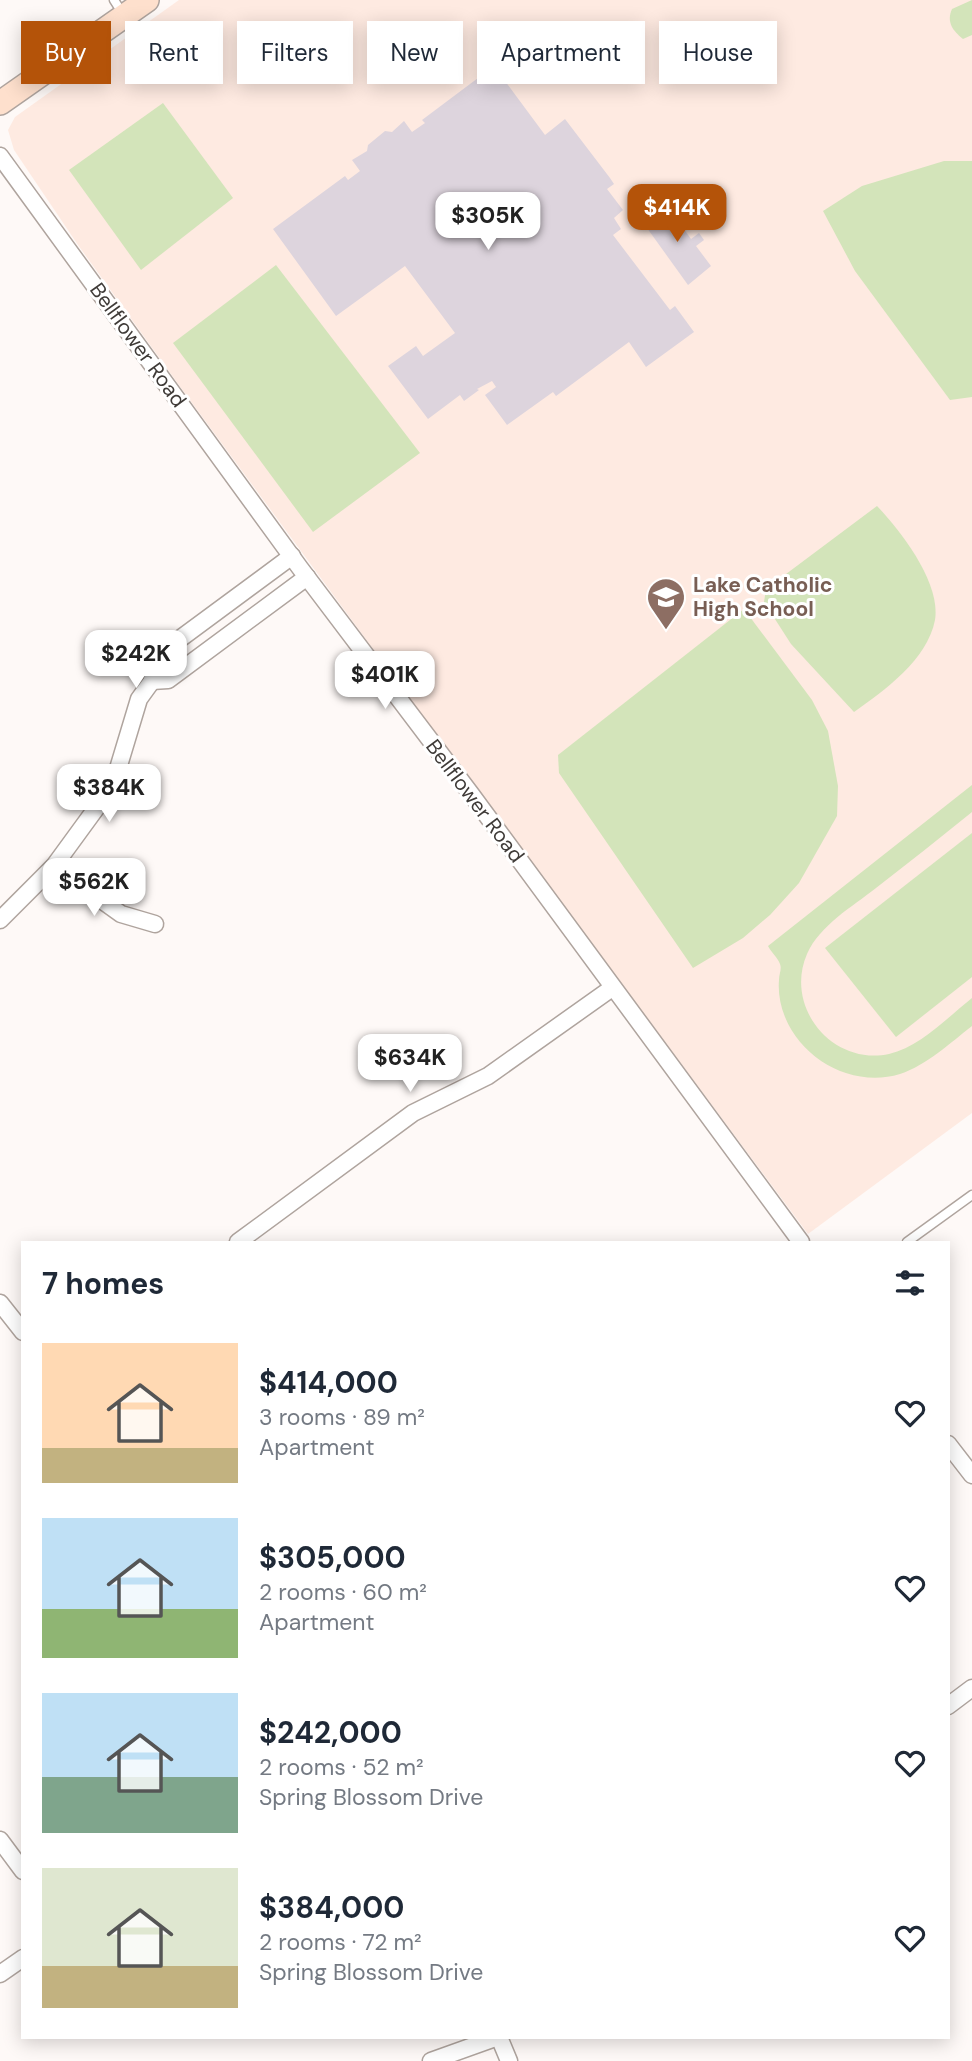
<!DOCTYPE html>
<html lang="en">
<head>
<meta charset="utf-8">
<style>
  body { margin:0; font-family:"DM Sans",sans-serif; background:#f2f2f3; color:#1f2937; height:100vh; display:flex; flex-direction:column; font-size:26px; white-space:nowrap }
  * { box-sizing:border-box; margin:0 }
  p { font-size:23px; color:#747a83 }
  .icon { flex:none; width:38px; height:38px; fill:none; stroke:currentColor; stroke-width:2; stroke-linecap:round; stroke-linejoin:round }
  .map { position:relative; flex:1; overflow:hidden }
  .drawer { position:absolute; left:21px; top:1241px; width:929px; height:798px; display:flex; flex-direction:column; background:#fff; border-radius:0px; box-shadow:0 4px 18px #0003 }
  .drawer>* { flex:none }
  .guide { position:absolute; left:21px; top:21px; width:931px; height:63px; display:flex; gap:14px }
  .price { position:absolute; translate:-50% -60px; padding:0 16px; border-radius:14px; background:#fff; color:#222; font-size:23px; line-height:46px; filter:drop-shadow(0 2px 4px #0008) }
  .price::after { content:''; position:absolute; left:50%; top:42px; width:21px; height:16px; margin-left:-10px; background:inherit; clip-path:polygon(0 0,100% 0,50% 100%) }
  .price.active { background:#b45309; color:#fff }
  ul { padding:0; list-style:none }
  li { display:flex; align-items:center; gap:21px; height:175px; padding:0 21px }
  li span { display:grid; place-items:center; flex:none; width:196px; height:140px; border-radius:0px; color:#555 }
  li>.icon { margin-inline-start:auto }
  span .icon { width:84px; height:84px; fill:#fffc; stroke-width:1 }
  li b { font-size:30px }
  h2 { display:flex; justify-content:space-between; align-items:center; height:84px; padding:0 21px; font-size:30px }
  .tag { padding:0 24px; border-radius:0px; background:#fff; box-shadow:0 4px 18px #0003; font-size:24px; line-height:63px }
  .tag.active { background:#b45309; color:#fff }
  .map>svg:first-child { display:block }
  .built { fill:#feeae1 }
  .green { fill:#d3e4ba }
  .building { fill:#ddd4dd }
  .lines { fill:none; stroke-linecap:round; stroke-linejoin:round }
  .service-casing { stroke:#afa49e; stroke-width:11 }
  .minor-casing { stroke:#afa49e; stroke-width:19 }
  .secondary-casing { stroke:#afa49e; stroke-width:26 }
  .service { stroke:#fff; stroke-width:8 }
  .minor { stroke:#fff; stroke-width:16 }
  .secondary { stroke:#fee0cd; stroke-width:23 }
  .labels { text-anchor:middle; stroke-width:6; stroke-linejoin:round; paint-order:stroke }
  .street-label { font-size:21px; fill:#3f3b38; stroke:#fff }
  .education-label { font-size:21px; font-weight:bold; fill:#785e54; stroke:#fff; text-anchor:start }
</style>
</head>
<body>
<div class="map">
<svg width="972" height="2061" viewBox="0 0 972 2061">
  <rect width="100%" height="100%" fill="#fef9f7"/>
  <!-- built -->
  <polygon class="built" points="179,0 972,0 972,1113 808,1234 454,759 181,388 78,245 14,150 8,130 15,117"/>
  <!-- green -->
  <g class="green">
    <path d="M972 0V35L963 39C953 31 946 22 952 9Z"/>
    <polygon points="163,103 233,198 141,270 69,170"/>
    <polygon points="944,161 972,161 972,397 950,400 855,271 823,211 862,186"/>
    <polygon points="276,265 420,453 313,532 173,343"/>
    <path d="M877 506C901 531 941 583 935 620 927 660 885 690 854 712L791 644 764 602 766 589Z"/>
    <polygon points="744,609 812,700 828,731 838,786 837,816 799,883 770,915 743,938 693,968 559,773 558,755"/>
    <path d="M972 785V812C940 838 908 863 876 888 852 907 820 925 807 954 784 1007 832 1066 889 1054 920 1047 948 1017 972 998V1026C950 1043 927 1065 900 1074 854 1088 803 1061 785 1017 780 1005 778 992 779 980 779 974 782 969 780 964 778 958 771 952 768 946Z"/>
    <polygon points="972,833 972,977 896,1037 825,948"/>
  </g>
  <!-- building -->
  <g class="building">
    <polygon points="494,66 545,135 565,119 610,178 614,184 607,189 623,210 614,218 621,229 613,235 670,310 675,306 694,332 646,367 629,342 556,396 553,392 507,425 485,395 496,387 492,381 477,389 479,390 464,401 460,395 428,419 388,366 416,346 423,356 455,333 405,266 336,316 273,229 345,176 348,180 360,171 352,160 367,151 368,145 385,131 392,132 404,121 412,132 425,123 422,120"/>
    <polygon points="665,203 691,239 699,233 704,240 696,246 711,266 688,285 642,221"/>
  </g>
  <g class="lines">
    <defs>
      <g id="service">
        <polyline points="114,0 123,14"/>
        <polyline points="907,1242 972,1195"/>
      </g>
      <g id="minor">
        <polyline points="0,156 300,568 471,794 801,1242"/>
        <polyline points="292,556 177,641 154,663 152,681 168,680 307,577"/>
        <polyline points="54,866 121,914 155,924"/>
        <polyline points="0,920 54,866 108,792 117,772 139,699 152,681"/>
        <polyline points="238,1242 413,1113 488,1076 612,988"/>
        <polyline points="0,1303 23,1332"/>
        <polyline points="948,1444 972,1475"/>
        <polyline points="948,1706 972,1688"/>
        <polyline points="0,1840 23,1871"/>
        <polyline points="0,1974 23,1958"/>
        <polyline points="499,2037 509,2061"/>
        <polyline points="431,2061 498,2037"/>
      </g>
      <polyline id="secondary" points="0,103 147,0"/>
    </defs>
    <!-- service casing -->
    <use href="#service" class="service-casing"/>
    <!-- minor casing -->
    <use href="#minor" class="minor-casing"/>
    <!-- secondary casing -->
    <use href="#secondary" class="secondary-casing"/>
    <!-- service -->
    <use href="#service" class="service"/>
    <!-- minor -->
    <use href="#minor" class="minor"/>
    <!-- secondary -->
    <use href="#secondary" class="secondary"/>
  </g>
  <!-- icons -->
  <defs>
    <symbol id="school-pin" viewBox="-11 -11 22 30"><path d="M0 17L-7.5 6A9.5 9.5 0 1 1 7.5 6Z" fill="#8d6e63" stroke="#fff"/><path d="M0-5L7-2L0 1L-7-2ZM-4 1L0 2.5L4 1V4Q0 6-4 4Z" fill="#fff"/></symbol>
  </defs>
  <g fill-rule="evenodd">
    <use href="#school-pin" x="644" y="575" width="44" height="60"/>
  </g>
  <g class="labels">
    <!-- street labels -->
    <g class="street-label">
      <text transform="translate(138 345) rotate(54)" y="7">Bellflower Road</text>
      <text transform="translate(475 801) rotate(53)" y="7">Bellflower Road</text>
    </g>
    <!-- education labels -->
    <g class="education-label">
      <text x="693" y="592">Lake Catholic<tspan x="693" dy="24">High School</tspan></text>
    </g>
  </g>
</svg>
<b class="price active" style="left:677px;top:244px">$414K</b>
<b class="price" style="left:488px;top:252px">$305K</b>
<b class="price" style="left:136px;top:690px">$242K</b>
<b class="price" style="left:385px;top:711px">$401K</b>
<b class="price" style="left:109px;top:824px">$384K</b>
<b class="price" style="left:94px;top:918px">$562K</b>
<b class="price" style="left:410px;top:1094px">$634K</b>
<div class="guide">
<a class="tag active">Buy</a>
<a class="tag">Rent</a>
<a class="tag">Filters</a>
<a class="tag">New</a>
<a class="tag">Apartment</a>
<a class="tag">House</a>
</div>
<section class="drawer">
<h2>7 homes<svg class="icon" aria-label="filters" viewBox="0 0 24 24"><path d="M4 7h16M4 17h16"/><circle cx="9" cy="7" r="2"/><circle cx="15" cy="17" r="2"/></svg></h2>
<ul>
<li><span style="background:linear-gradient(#ffd9b3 75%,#c2b280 0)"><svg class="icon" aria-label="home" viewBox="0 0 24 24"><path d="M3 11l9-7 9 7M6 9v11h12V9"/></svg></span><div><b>$414,000</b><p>3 rooms · 89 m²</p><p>Apartment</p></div><svg class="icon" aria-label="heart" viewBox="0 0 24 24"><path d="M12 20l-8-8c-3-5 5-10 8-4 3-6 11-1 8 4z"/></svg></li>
<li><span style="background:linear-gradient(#bfe0f5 65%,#8fb573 0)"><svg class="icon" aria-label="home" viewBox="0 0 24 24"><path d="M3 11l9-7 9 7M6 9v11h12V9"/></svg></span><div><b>$305,000</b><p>2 rooms · 60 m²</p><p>Apartment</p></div><svg class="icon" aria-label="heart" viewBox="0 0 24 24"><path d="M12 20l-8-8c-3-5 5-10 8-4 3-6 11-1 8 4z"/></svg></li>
<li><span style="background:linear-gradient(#bfe0f5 60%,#7fa58c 0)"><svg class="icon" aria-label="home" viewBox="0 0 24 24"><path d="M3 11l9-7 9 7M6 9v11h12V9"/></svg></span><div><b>$242,000</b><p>2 rooms · 52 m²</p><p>Spring Blossom Drive</p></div><svg class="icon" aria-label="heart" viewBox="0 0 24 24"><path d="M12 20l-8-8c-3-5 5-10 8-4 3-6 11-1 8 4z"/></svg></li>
<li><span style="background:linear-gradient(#dfe7d0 70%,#c2b280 0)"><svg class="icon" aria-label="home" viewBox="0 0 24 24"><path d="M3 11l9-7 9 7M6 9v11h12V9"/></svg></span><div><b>$384,000</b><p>2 rooms · 72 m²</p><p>Spring Blossom Drive</p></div><svg class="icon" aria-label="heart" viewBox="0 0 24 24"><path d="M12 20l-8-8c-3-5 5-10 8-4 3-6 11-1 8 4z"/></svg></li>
</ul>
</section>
</div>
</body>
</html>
